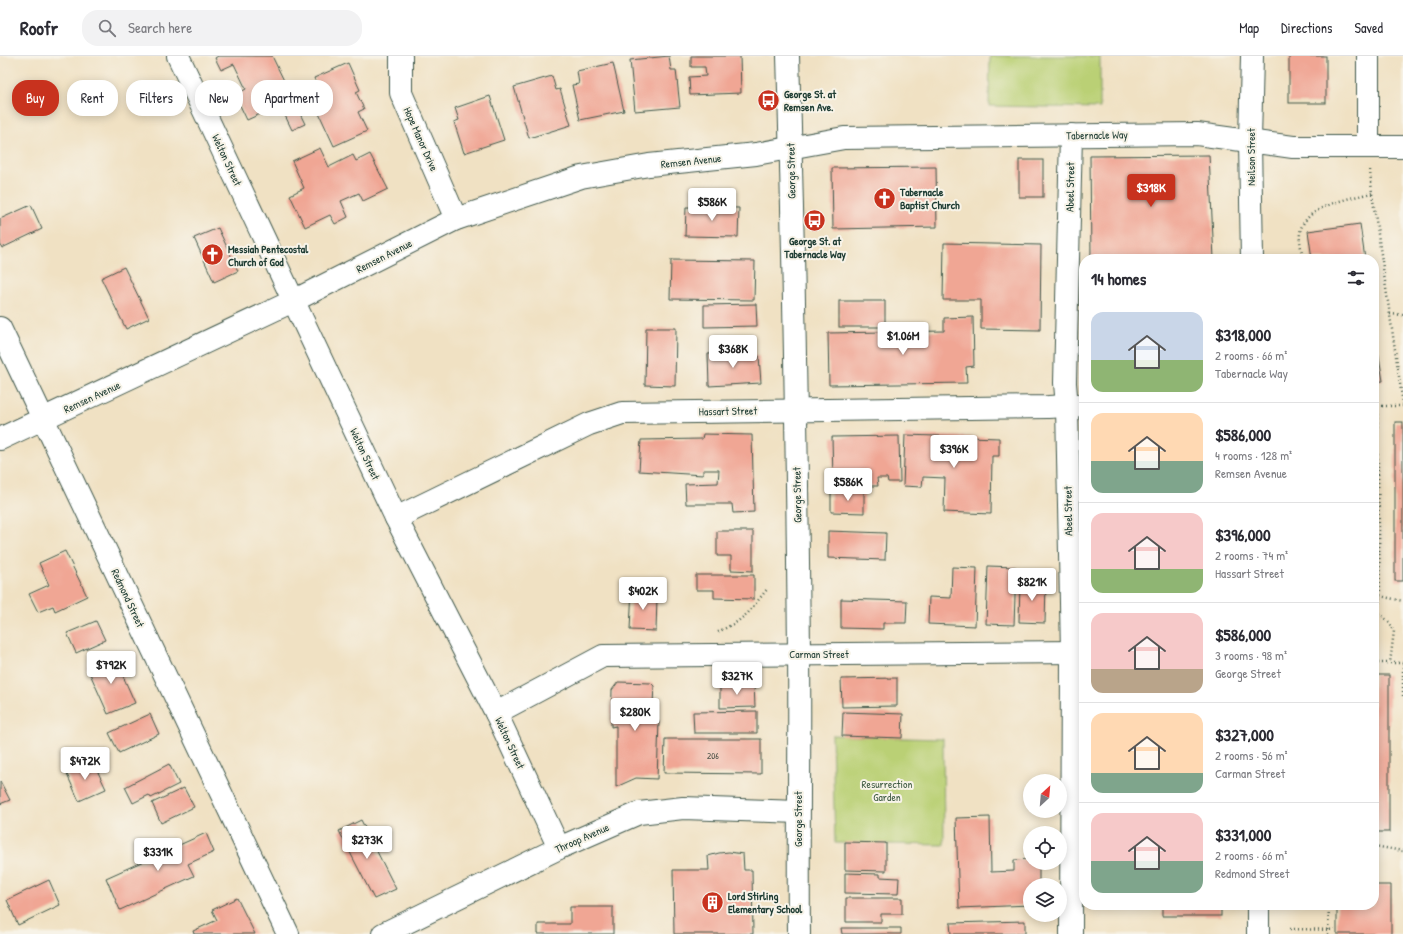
<!DOCTYPE html>
<html lang="en">
<head>
<meta charset="utf-8">
<style>
  body { margin:0; font-family:"Patrick Hand",sans-serif; background:#f2f2f3; color:#2b2b33; height:100vh; display:flex; flex-direction:column; font-size:15px; white-space:nowrap }
  * { box-sizing:border-box; margin:0 }
  p { font-size:13px; color:#7c7c81 }
  .icon { flex:none; width:22px; height:22px; fill:none; stroke:currentColor; stroke-width:2; stroke-linecap:round; stroke-linejoin:round }
  .map { position:relative; flex:1; overflow:hidden }
  .panel { position:absolute; left:1079px; top:198px; width:300px; height:656px; display:flex; flex-direction:column; background:#fff; border-radius:16px; box-shadow:0 2px 10px #0003 }
  .panel>* { flex:none }
  .top-card { position:absolute; left:12px; top:24px; width:380px; height:36px; display:flex; gap:8px }
  .needle { width:26px; rotate:26deg }
  .controls { position:absolute; left:1023px; top:718px; display:grid; gap:8px }
  .controls a { display:grid; place-items:center; width:44px; height:44px; border-radius:50%; background:#fff; box-shadow:0 2px 10px #0003; font-size:20px }
  .price { position:absolute; translate:-50% -34px; padding:0 9px; border-radius:4px; background:#fff; color:#222; font-size:13px; line-height:26px; filter:drop-shadow(0 1px 2px #0008) }
  .price::after { content:''; position:absolute; left:50%; top:24px; width:12px; height:9px; margin-left:-6px; background:inherit; clip-path:polygon(0 0,100% 0,50% 100%) }
  .price.active { background:#c8321e; color:#fff }
  ul { padding:0; list-style:none }
  li { display:flex; align-items:center; gap:12px; height:100px; padding:0 12px }
  li+li { border-top:1px solid #e1e1e2 }
  li span { display:grid; place-items:center; flex:none; width:112px; height:80px; border-radius:12px; color:#555 }
  li>.icon { margin-inline-start:auto }
  span .icon { width:48px; height:48px; fill:#fffc; stroke-width:1 }
  li b { font-size:17px }
  h2 { display:flex; justify-content:space-between; align-items:center; height:48px; padding:0 12px; font-size:17px }
  .tag { padding:0 14px; border-radius:16px; background:#fff; box-shadow:0 2px 10px #0003; font-size:14px; line-height:36px }
  .tag.active { background:#c8321e; color:#fff }
  header { display:flex; align-items:center; gap:24px; box-sizing:border-box; height:56px; padding:0 20px; background:#fff; border-bottom:1px solid #e1e1e2 }
  header strong { font-size:19px }
  nav { display:flex; gap:22px; margin-inline-start:auto; font-size:14px }
  .search { width:280px; height:36px; background:#f2f2f3; display:flex; align-items:center; gap:10px; box-sizing:border-box; padding:0 14px; border-radius:16px; color:#7c7c81; font-size:15px }
  .map>svg:first-child { display:block }
  .green { fill:#bad075; stroke:#6c8654 }
  .building { fill:#f0a694 }
  .lines { fill:none; stroke-linecap:round; stroke-linejoin:round }
  .minor-casing { stroke:#3e5649; stroke-width:24 }
  .path { stroke:#3e5649; stroke-width:2.5; stroke-dasharray:1 3; stroke-linecap:butt }
  .minor { stroke:#fff; stroke-width:22 }
  .labels { text-anchor:middle; stroke-width:4; stroke-linejoin:round; paint-order:stroke }
  .number-label { font-size:9px; fill:#53574c }
  .poi-label { font-size:11px; font-weight:bold; fill:#1f3d34; stroke:#f7f3e8; text-anchor:start }
  .street-label { font-size:11px; fill:#1f3d34; stroke:#f7f3e8 }
  .park-label { font-size:11px; fill:#3e5a41; stroke:#f7f3e8 }
</style>
</head>
<body>
<header>
<strong>Roofr</strong>
<div class="search"><svg class="icon" aria-label="search" viewBox="0 0 24 24"><circle cx="10" cy="10" r="6"/><path d="M15 15l6 6"/></svg>Search here</div>
<nav><a>Map</a><a>Directions</a><a>Saved</a></nav>
</header>
<div class="map">
<svg width="1403" height="878" viewBox="0 0 1403 878">
  <rect width="100%" height="100%" fill="#f7f3e8"/>
  <filter id="ink" filterUnits="userSpaceOnUse"><feTurbulence type="fractalNoise" baseFrequency=".025" numOctaves="2"/><feDisplacementMap in="SourceGraphic" scale="8" xChannelSelector="R" yChannelSelector="G"/><feConvolveMatrix kernelMatrix="1 2 1 2 8 2 1 2 1" color-interpolation-filters="sRGB"/></filter>
  <filter id="wash" filterUnits="userSpaceOnUse"><feTurbulence type="fractalNoise" baseFrequency=".012" numOctaves="4" result="noise"/><feDisplacementMap in="SourceGraphic" scale="16" xChannelSelector="R" yChannelSelector="G"/><feGaussianBlur stdDeviation="0.9" result="paint"/><feColorMatrix in="noise" values="0 0 0 0 0 0 0 0 0 0 0 0 0 0 0 0 0 1.4 0 .05"/><feComposite in="paint" operator="in"/></filter>
  <g filter="url(#wash)">
    <rect width="100%" height="100%" fill="#f0e1c3"/>
    <!-- green -->
    <g class="green">
      <polygon points="990,0 1100,0 1100,52 989,50"/>
      <polygon points="832,679 902,682 943,683 944,789 835,787"/>
    </g>
    <g id="blocks">
      <!-- building -->
      <g class="building">
        <polygon points="218,0 272,0 305,68 292,74 280,49 247,64 235,39 246,33 234,8 221,14 215,2"/>
        <polygon points="669,0 671,14 676,14 680,51 635,55 630,4"/>
        <polygon points="691,0 740,0 741,37 690,39 689,21 706,20 705,11 691,11"/>
        <rect x="1289" y="0" width="37" height="47"/>
        <polygon points="348,7 360,34 356,36 364,53 358,56 367,75 334,90 316,51 325,46 314,22"/>
        <polygon points="613,7 624,55 580,64 572,29 579,28 577,15"/>
        <polygon points="552,20 556,34 560,33 571,69 529,82 514,31"/>
        <polygon points="490,40 504,84 464,97 454,66 459,64 455,52"/>
        <polygon points="320,92 329,111 353,99 356,105 370,98 388,133 363,145 359,137 341,145 348,161 335,168 330,159 305,171 290,139 304,132 292,105"/>
        <polygon points="1209,99 1214,203 1091,203 1090,100"/>
        <rect x="1019" y="104" width="24" height="37"/>
        <polygon points="936,111 937,171 833,173 832,112"/>
        <polygon points="31,149 42,173 2,192 0,188 0,163"/>
        <polygon points="686,151 739,152 738,181 685,180"/>
        <polygon points="1360,168 1365,203 1312,203 1308,175"/>
        <polygon points="218,172 238,215 214,226 194,182"/>
        <polygon points="944,187 1041,189 1040,274 981,273 981,244 943,244"/>
        <polygon points="671,204 755,205 754,244 670,243"/>
        <polygon points="124,211 149,262 126,273 101,222"/>
        <rect x="839" y="245" width="46" height="26"/>
        <polygon points="756,248 757,270 704,271 704,249"/>
        <polygon points="973,261 974,310 966,311 967,327 829,329 828,277 944,275 944,262"/>
        <polygon points="1374,270 1383,325 1374,326"/>
        <polygon points="646,272 676,272 675,330 645,329"/>
        <polygon points="739,296 739,301 759,300 761,327 709,330 708,298"/>
        <rect x="1395" y="366" width="8" height="159"/>
        <polygon points="703,378 752,379 754,456 733,457 732,448 686,448 685,428 718,427 719,414 703,414 703,419 639,415 641,384 702,383"/>
        <polygon points="905,379 999,382 999,400 992,400 991,458 944,456 945,422 923,421 922,431 903,430"/>
        <polygon points="899,380 900,426 888,426 887,422 877,422 878,430 866,430 866,424 833,425 832,381"/>
        <polygon points="831,434 864,435 864,457 831,456"/>
        <polygon points="717,475 753,475 753,515 731,514 731,500 717,500"/>
        <polygon points="828,475 886,477 885,504 828,502"/>
        <polygon points="65,495 87,540 55,555 53,550 38,556 29,538 49,529 39,507"/>
        <polygon points="988,510 1016,511 1014,569 986,568"/>
        <polygon points="952,511 977,512 975,570 928,568 929,541 951,542"/>
        <polygon points="696,519 754,519 754,543 714,542 714,534 696,534"/>
        <polygon points="1020,526 1046,527 1045,567 1019,566"/>
        <polygon points="632,531 646,532 646,540 657,541 656,575 630,574"/>
        <polygon points="841,543 907,545 906,567 883,567 883,573 841,572"/>
        <polygon points="96,565 105,584 76,597 67,577"/>
        <polygon points="114,600 135,647 108,658 87,611"/>
        <rect x="1374" y="619" width="15" height="157"/>
        <polygon points="897,622 897,650 842,651 841,623"/>
        <polygon points="618,626 651,627 654,630 652,665 659,665 657,723 636,722 616,731 616,670 611,671 612,634"/>
        <polygon points="754,628 755,651 720,652 720,630"/>
        <polygon points="757,655 757,677 694,677 693,656"/>
        <polygon points="843,656 903,658 902,682 842,680"/>
        <polygon points="150,658 159,678 119,697 109,677"/>
        <polygon points="665,683 761,683 761,718 664,717"/>
        <polygon points="86,705 91,715 96,712 106,733 79,745 65,714"/>
        <polygon points="169,708 179,728 151,742 149,739 133,747 125,731"/>
        <polygon points="0,725 10,744 0,748"/>
        <polygon points="184,732 194,751 161,767 152,747"/>
        <polygon points="990,761 991,816 1014,815 1014,804 1030,803 1030,807 1039,807 1039,829 1030,829 1030,849 959,852 956,762"/>
        <polygon points="361,764 396,833 374,843 339,775"/>
        <polygon points="206,777 214,796 188,808 194,820 120,854 106,822"/>
        <polygon points="845,786 886,787 886,815 845,814"/>
        <polygon points="729,796 743,798 744,814 752,814 753,878 674,878 673,814 709,814 708,800 719,797"/>
        <polygon points="845,817 880,818 880,821 899,822 898,838 845,837"/>
        <polygon points="49,824 60,849 18,869 7,844"/>
        <polygon points="1374,829 1391,829 1391,878 1337,878 1337,849 1374,849"/>
        <polygon points="237,842 255,878 194,878 193,875 217,864 212,854"/>
        <polygon points="846,842 902,842 902,858 881,858 881,866 846,866"/>
        <rect x="1162" y="849" width="59" height="11"/>
        <polygon points="570,851 613,851 613,878 538,878 538,868 570,868"/>
        <polygon points="1025,865 1025,878 951,878 950,867"/>
        <polygon points="841,872 901,872 901,878 842,878"/>
      </g>
    </g>
  </g>
  <g filter="url(#ink)">
    <use href="#blocks" fill-opacity="0" stroke="#3e5649" stroke-width="1"/>
    <g class="lines">
      <defs>
        <g id="minor">
          <polyline points="178,0 396,462 496,657 559,792"/>
          <polyline points="401,0 401,37 456,163"/>
          <path d="M788 0C794 198 797 397 799 596 800 690 798 784 799 878"/>
          <polyline points="1252,0 1250,85 1252,203"/>
          <polyline points="1368,0 1368,91"/>
          <polyline points="1071,79 1065,327 1067,351 1072,596 1071,878"/>
          <polyline points="0,272 288,878"/>
          <polyline points="0,383 293,245 456,163 581,121 649,109 756,98 844,82 1197,78 1293,91 1403,91"/>
          <polyline points="396,462 589,368 622,357 1048,351 1084,349"/>
          <polyline points="496,657 603,600 1084,596"/>
          <polyline points="1258,849 1258,878"/>
          <polyline points="383,878 559,792 639,757 683,752 798,756"/>
        </g>
      </defs>
      <!-- minor casing -->
      <use href="#minor" class="minor-casing"/>
      <!-- path -->
      <g class="path">
        <polyline points="1370,114 1372,137 1403,348"/>
        <path d="M1303 203C1302 195 1299 186 1300 178 1302 150 1351 142 1372 137"/>
        <polyline points="1390,258 1403,259"/>
        <polyline points="1374,350 1403,350"/>
        <polyline points="1377,350 1380,540 1378,556 1389,566 1394,575 1390,607"/>
        <polyline points="1380,540 1403,545"/>
        <polyline points="718,576 737,566 748,557 768,532"/>
        <polyline points="1374,607 1403,607"/>
        <polyline points="1403,607 1403,643"/>
        <polyline points="1374,790 1403,795"/>
        <polyline points="1290,873 1337,874"/>
        <polyline points="1328,878 1329,849"/>
      </g>
      <!-- minor -->
      <use href="#minor" class="minor"/>
    </g>
  </g>
  <!-- icons -->
  <defs>
    <symbol id="bus-disc" viewBox="-11 -11 22 22"><circle r="9.5" fill="#c8321e" stroke="#f7f3e8"/><path d="M-5-6H5V4H4V6H2V4H-2V6H-4V4H-5ZM-3.5-4V0h7V-4ZM-3.5 1.2v1.5H-2V1.2ZM2 1.2v1.5H3.5V1.2Z" fill="#fff"/></symbol>
    <symbol id="church-disc" viewBox="-11 -11 22 22"><circle r="9.5" fill="#c8321e" stroke="#f7f3e8"/><path d="M-1.2-6h2.4v3.5h3.3v2.4h-3.3V6h-2.4V-.1h-3.3v-2.4h3.3Z" fill="#fff"/></symbol>
    <symbol id="building-disc" viewBox="-11 -11 22 22"><circle r="9.5" fill="#c8321e" stroke="#f7f3e8"/><path d="M-4-6H4V6H1V3H-1V6H-4ZM-2.5-4.3h1.7v1.8h-1.7ZM.8-4.3h1.7v1.8H.8ZM-2.5-1h1.7V.8h-1.7ZM.8-1h1.7V.8H.8Z" fill="#fff"/></symbol>
  </defs>
  <g fill-rule="evenodd">
    <use href="#bus-disc" x="756" y="32" width="25" height="25"/>
    <use href="#church-disc" x="872" y="130" width="25" height="25"/>
    <use href="#bus-disc" x="802" y="152" width="25" height="25"/>
    <use href="#church-disc" x="200" y="186" width="25" height="25"/>
    <use href="#building-disc" x="700" y="834" width="25" height="25"/>
  </g>
  <g class="labels">
    <!-- number labels -->
    <g class="number-label">
      <text x="713" y="703">206</text>
    </g>
    <!-- poi labels -->
    <g class="poi-label">
      <text x="784" y="42">George St. at<tspan x="784" dy="13">Remsen Ave.</tspan></text>
      <text x="900" y="140">Tabernacle<tspan x="900" dy="13">Baptist Church</tspan></text>
      <text x="815" y="189" text-anchor="middle">George St. at<tspan x="815" dy="13">Tabernacle Way</tspan></text>
      <text x="228" y="197">Messiah Pentecostal<tspan x="228" dy="13">Church of God</tspan></text>
      <text x="728" y="844">Lord Stirling<tspan x="728" dy="13">Elementary School</tspan></text>
    </g>
    <!-- street labels -->
    <g class="street-label">
      <text transform="translate(1097 79) rotate(-1)" y="4">Tabernacle Way</text>
      <text transform="translate(421 83) rotate(66)" y="4">Hope Manor Drive</text>
      <text transform="translate(1251 101) rotate(-90)" y="4">Neilson Street</text>
      <text transform="translate(227 104) rotate(65)" y="4">Welton Street</text>
      <text transform="translate(691 105) rotate(-6)" y="4">Remsen Avenue</text>
      <text transform="translate(791 115) rotate(-91)" y="4">George Street</text>
      <text transform="translate(1070 131) rotate(-89)" y="4">Abeel Street</text>
      <text transform="translate(384 200) rotate(-27)" y="4">Remsen Avenue</text>
      <text transform="translate(92 341) rotate(-25)" y="4">Remsen Avenue</text>
      <text transform="translate(728 355) rotate(-1)" y="4">Hassart Street</text>
      <text transform="translate(365 398) rotate(65)" y="4">Welton Street</text>
      <text transform="translate(797 439) rotate(-91)" y="4">George Street</text>
      <text transform="translate(1068 455) rotate(-91)" y="4">Abeel Street</text>
      <text transform="translate(128 542) rotate(65)" y="4">Redmond Street</text>
      <text x="819" y="602">Carman Street</text>
      <text transform="translate(510 687) rotate(65)" y="4">Welton Street</text>
      <text transform="translate(798 763) rotate(-90)" y="4">George Street</text>
      <text transform="translate(582 782) rotate(-24)" y="4">Throop Avenue</text>
    </g>
    <!-- park labels -->
    <g class="park-label">
      <text x="887" y="732">Resurrection<tspan x="887" dy="13">Garden</tspan></text>
    </g>
  </g>
</svg>
<div class="controls">
<a><svg class="needle" viewBox="-14 -14 28 28"><path d="M0-13l5 13h-10z" fill="#e53935"/><path d="M0 13l5-13h-10z" fill="#7c7c81"/></svg></a>
<a><svg class="icon" aria-label="locate" viewBox="0 0 24 24"><circle cx="12" cy="12" r="6"/><path d="M12 2v4M12 18v4M2 12h4M18 12h4"/></svg></a>
<a><svg class="icon" aria-label="layers" viewBox="0 0 24 24"><path d="M12 4l9 5-9 5-9-5zM3 14l9 5 9-5"/></svg></a>
</div>
<b class="price active" style="left:1151px;top:152px">$318K</b>
<b class="price" style="left:712px;top:166px">$586K</b>
<b class="price" style="left:903px;top:300px">$1.06M</b>
<b class="price" style="left:733px;top:313px">$368K</b>
<b class="price" style="left:954px;top:413px">$396K</b>
<b class="price" style="left:848px;top:446px">$586K</b>
<b class="price" style="left:1032px;top:546px">$821K</b>
<b class="price" style="left:643px;top:555px">$402K</b>
<b class="price" style="left:111px;top:629px">$792K</b>
<b class="price" style="left:737px;top:640px">$327K</b>
<b class="price" style="left:635px;top:676px">$280K</b>
<b class="price" style="left:85px;top:725px">$472K</b>
<b class="price" style="left:367px;top:804px">$273K</b>
<b class="price" style="left:158px;top:816px">$331K</b>
<div class="top-card">
<a class="tag active">Buy</a>
<a class="tag">Rent</a>
<a class="tag">Filters</a>
<a class="tag">New</a>
<a class="tag">Apartment</a>
</div>
<section class="panel">
<h2>14 homes<svg class="icon" aria-label="filters" viewBox="0 0 24 24"><path d="M4 7h16M4 17h16"/><circle cx="9" cy="7" r="2"/><circle cx="15" cy="17" r="2"/></svg></h2>
<ul>
<li><span style="background:linear-gradient(#c9d6e8 60%,#8fb573 0)"><svg class="icon" aria-label="home" viewBox="0 0 24 24"><path d="M3 11l9-7 9 7M6 9v11h12V9"/></svg></span><div><b>$318,000</b><p>2 rooms · 66 m²</p><p>Tabernacle Way</p></div></li>
<li><span style="background:linear-gradient(#ffd9b3 60%,#7fa58c 0)"><svg class="icon" aria-label="home" viewBox="0 0 24 24"><path d="M3 11l9-7 9 7M6 9v11h12V9"/></svg></span><div><b>$586,000</b><p>4 rooms · 128 m²</p><p>Remsen Avenue</p></div></li>
<li><span style="background:linear-gradient(#f6c9c9 70%,#8fb573 0)"><svg class="icon" aria-label="home" viewBox="0 0 24 24"><path d="M3 11l9-7 9 7M6 9v11h12V9"/></svg></span><div><b>$396,000</b><p>2 rooms · 74 m²</p><p>Hassart Street</p></div></li>
<li><span style="background:linear-gradient(#f6c9c9 70%,#b9a48a 0)"><svg class="icon" aria-label="home" viewBox="0 0 24 24"><path d="M3 11l9-7 9 7M6 9v11h12V9"/></svg></span><div><b>$586,000</b><p>3 rooms · 98 m²</p><p>George Street</p></div></li>
<li><span style="background:linear-gradient(#ffd9b3 75%,#7fa58c 0)"><svg class="icon" aria-label="home" viewBox="0 0 24 24"><path d="M3 11l9-7 9 7M6 9v11h12V9"/></svg></span><div><b>$327,000</b><p>2 rooms · 56 m²</p><p>Carman Street</p></div></li>
<li><span style="background:linear-gradient(#f6c9c9 60%,#7fa58c 0)"><svg class="icon" aria-label="home" viewBox="0 0 24 24"><path d="M3 11l9-7 9 7M6 9v11h12V9"/></svg></span><div><b>$331,000</b><p>2 rooms · 66 m²</p><p>Redmond Street</p></div></li>
</ul>
</section>
</div>
</body>
</html>
